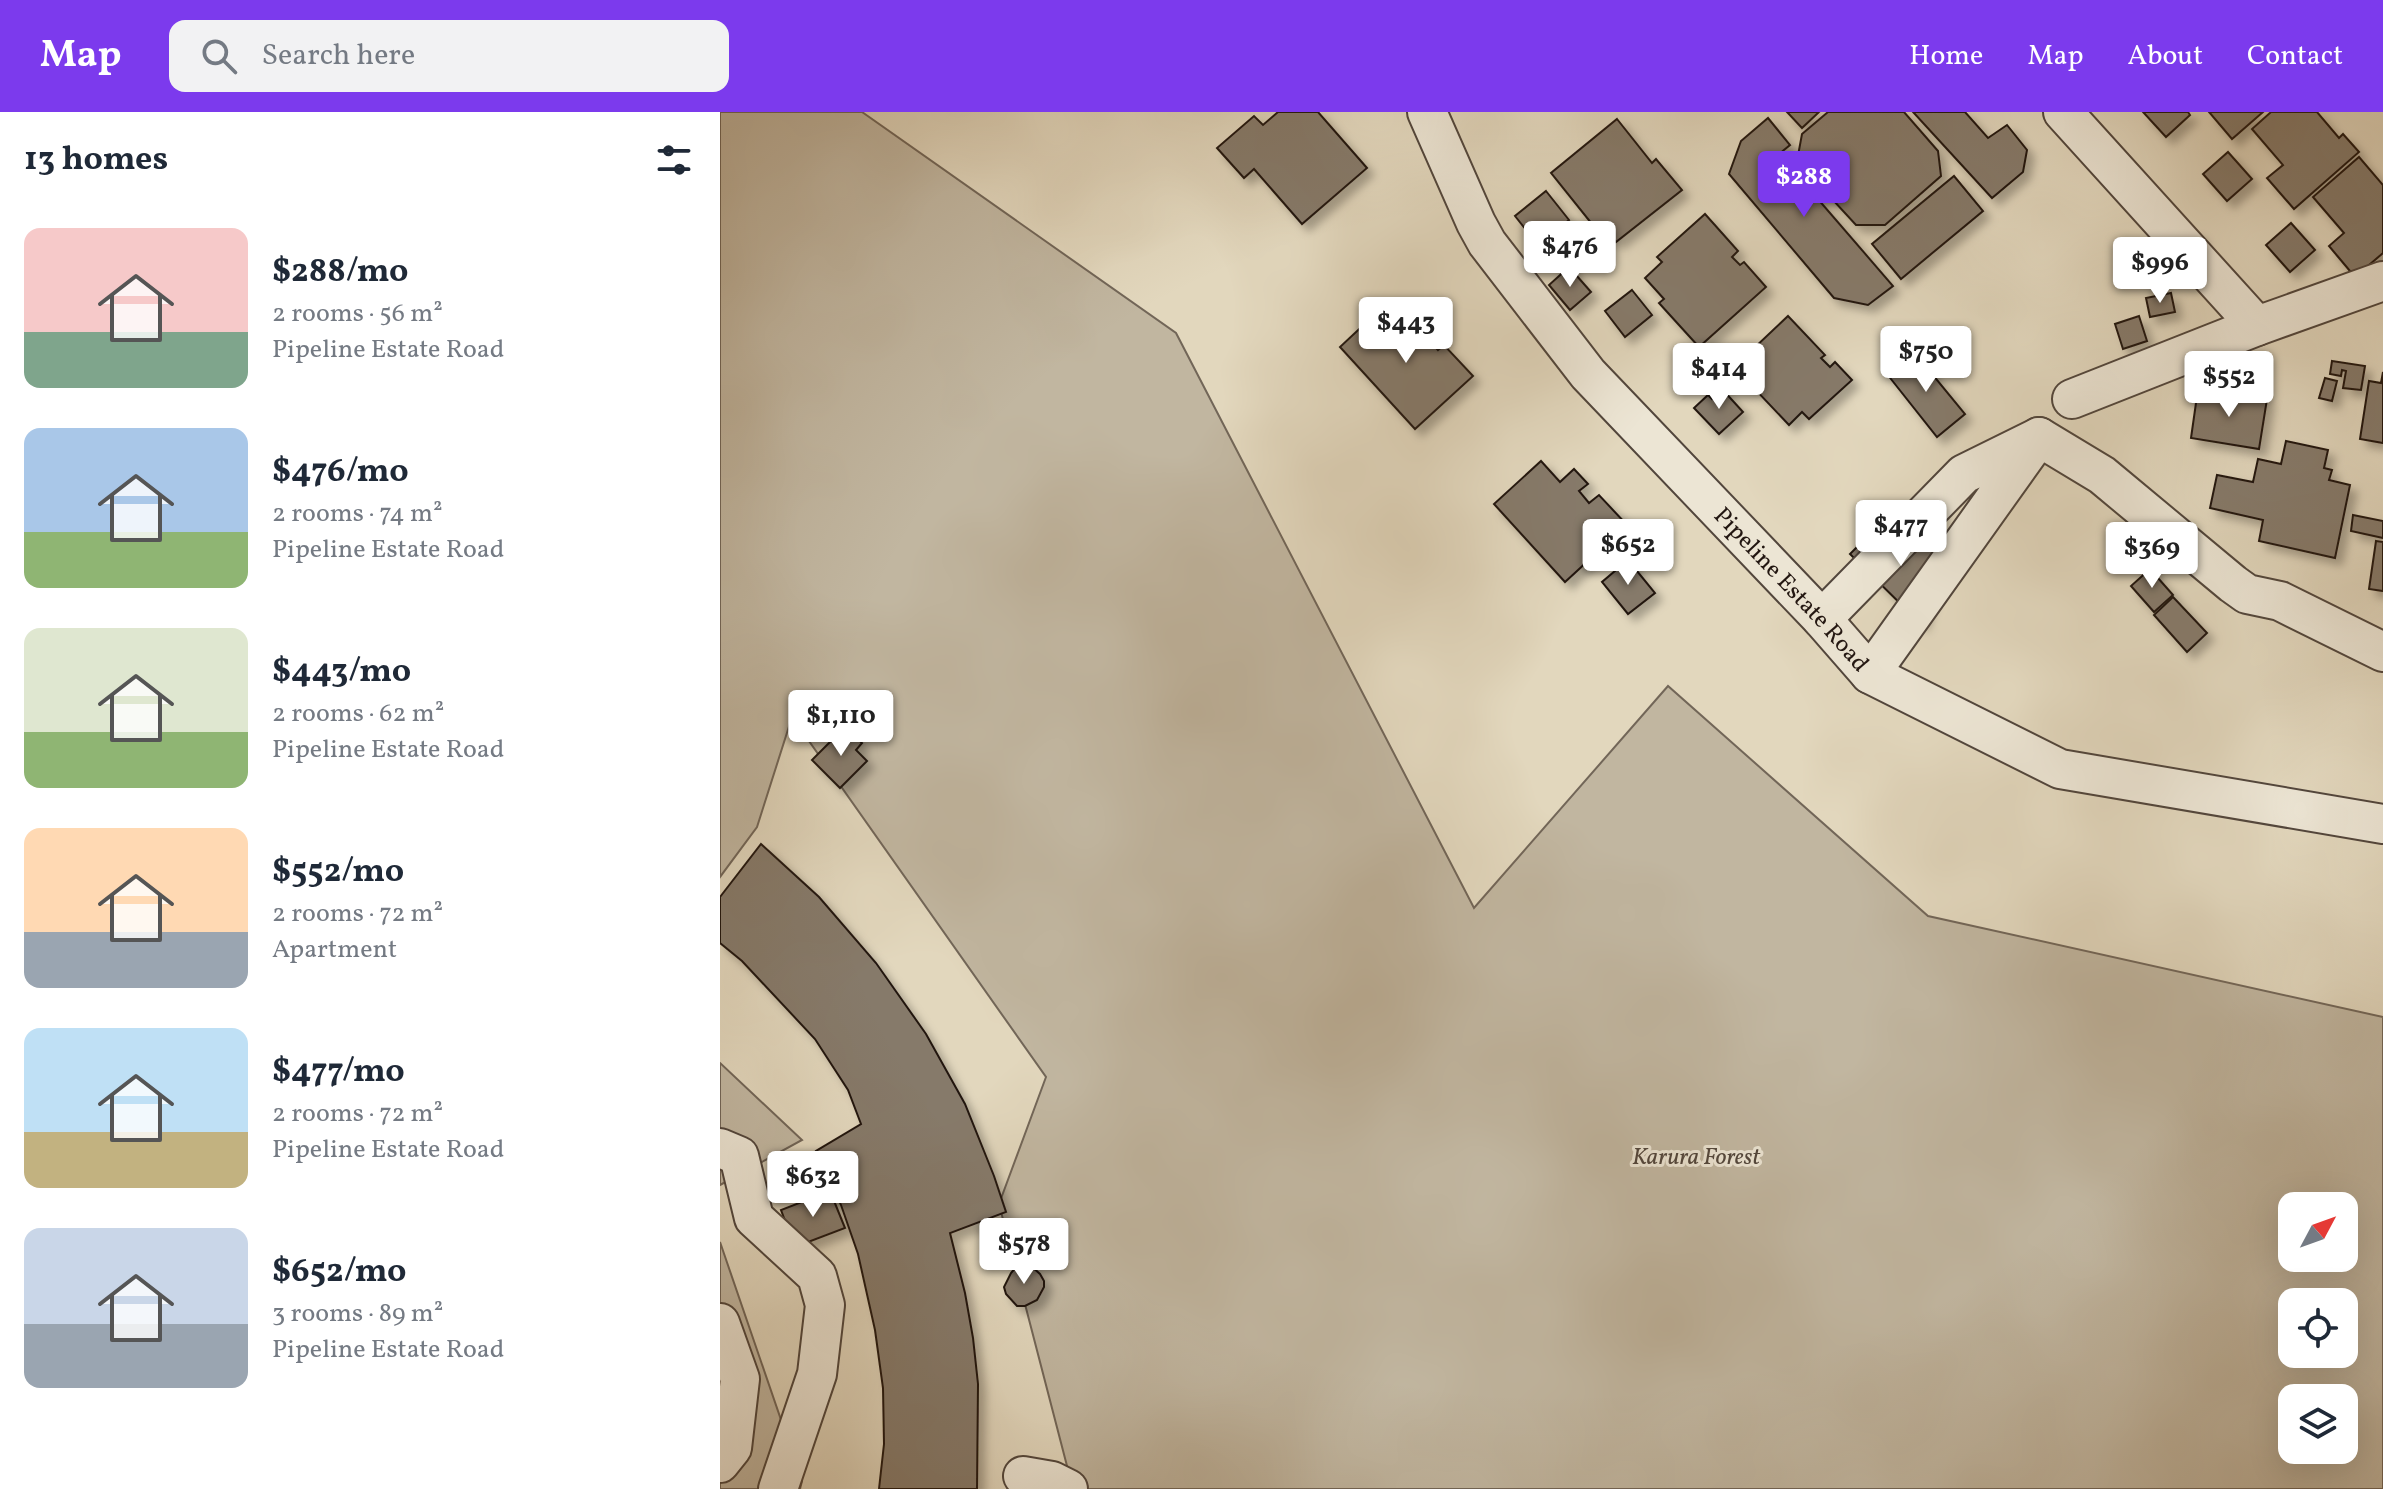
<!DOCTYPE html>
<html lang="en">
<head>
<meta charset="utf-8">
<style>
  body { margin:0; font-family:Vollkorn,serif; background:#f2f2f3; color:#1f2937; height:100vh; display:flex; flex-direction:column; font-size:30px; white-space:nowrap }
  * { box-sizing:border-box; margin:0 }
  p { font-size:26px; color:#747a83 }
  .icon { flex:none; width:44px; height:44px; fill:none; stroke:currentColor; stroke-width:2; stroke-linecap:round; stroke-linejoin:round }
  .map { position:relative; flex:1; overflow:hidden }
  .panel { display:flex; flex-direction:column; background:#fff; width:720px }
  .panel>* { flex:none }
  .needle { width:52px; rotate:49deg }
  .buttons { position:absolute; left:1558px; top:1080px; display:grid; gap:16px }
  .buttons a { display:grid; place-items:center; width:80px; height:80px; border-radius:16px; background:#fff; box-shadow:0 8px 32px #0002; font-size:40px }
  .price { position:absolute; translate:-50% -68px; padding:0 18px; border-radius:8px; background:#fff; color:#222; font-size:26px; line-height:52px; filter:drop-shadow(0 2px 4px #0008) }
  .price::after { content:''; position:absolute; left:50%; top:48px; width:24px; height:18px; margin-left:-12px; background:inherit; clip-path:polygon(0 0,100% 0,50% 100%) }
  .price.on { background:#7c3aed; color:#fff }
  ul { padding:0; list-style:none }
  li { display:flex; align-items:center; gap:24px; height:200px; padding:0 24px }
  li span { display:grid; place-items:center; flex:none; width:224px; height:160px; border-radius:16px; color:#555 }
  li>.icon { margin-inline-start:auto }
  span .icon { width:96px; height:96px; fill:#fffc; stroke-width:1 }
  li b { font-size:34px }
  h2 { display:flex; justify-content:space-between; align-items:center; height:96px; padding:0 24px; font-size:34px }
  header { display:flex; align-items:center; gap:48px; box-sizing:border-box; height:112px; padding:0 40px; background:#7c3aed; color:#fff }
  header strong { font-size:38px }
  nav { display:flex; gap:44px; margin-inline-start:auto; font-size:28px }
  .search { width:560px; height:72px; background:#f2f2f3; display:flex; align-items:center; gap:20px; box-sizing:border-box; padding:0 28px; border-radius:16px; color:#747a83; font-size:30px }
  main { display:flex; flex:1; min-height:0 }
  .map>svg:first-child { display:block }
  .green { fill:#c1b6a0; stroke:#726658; stroke-width:2; fill-rule:evenodd }
  .building { fill:#867a6a; stroke:#221611; stroke-width:2; filter:url(#shadow) }
  .lines { fill:none; stroke-linecap:round; stroke-linejoin:round }
  .minor-casing { stroke:#52463c; stroke-width:42 }
  .minor { stroke:#ece5d4; stroke-width:38 }
  .labels { text-anchor:middle; stroke-width:6; stroke-linejoin:round; paint-order:stroke }
  .street-label { font-size:24px; fill:#221611; stroke:#ece5d4 }
  .park-label { font-size:24px; font-style:italic; fill:#52463c; stroke:#ece5d4 }
</style>
</head>
<body>
<header>
<strong>Map</strong>
<div class="search"><svg class="icon" aria-label="search" viewBox="0 0 24 24"><circle cx="10" cy="10" r="6"/><path d="M15 15l6 6"/></svg>Search here</div>
<nav><a>Home</a><a>Map</a><a>About</a><a>Contact</a></nav>
</header>
<main>
<section class="panel">
<h2>13 homes<svg class="icon" aria-label="filters" viewBox="0 0 24 24"><path d="M4 7h16M4 17h16"/><circle cx="9" cy="7" r="2"/><circle cx="15" cy="17" r="2"/></svg></h2>
<ul>
<li><span style="background:linear-gradient(#f6c9c9 65%,#7fa58c 0)"><svg class="icon" aria-label="home" viewBox="0 0 24 24"><path d="M3 11l9-7 9 7M6 9v11h12V9"/></svg></span><div><b>$288/mo</b><p>2 rooms · 56 m²</p><p>Pipeline Estate Road</p></div></li>
<li><span style="background:linear-gradient(#a9c7e8 65%,#8fb573 0)"><svg class="icon" aria-label="home" viewBox="0 0 24 24"><path d="M3 11l9-7 9 7M6 9v11h12V9"/></svg></span><div><b>$476/mo</b><p>2 rooms · 74 m²</p><p>Pipeline Estate Road</p></div></li>
<li><span style="background:linear-gradient(#dfe7d0 65%,#8fb573 0)"><svg class="icon" aria-label="home" viewBox="0 0 24 24"><path d="M3 11l9-7 9 7M6 9v11h12V9"/></svg></span><div><b>$443/mo</b><p>2 rooms · 62 m²</p><p>Pipeline Estate Road</p></div></li>
<li><span style="background:linear-gradient(#ffd9b3 65%,#9aa5b1 0)"><svg class="icon" aria-label="home" viewBox="0 0 24 24"><path d="M3 11l9-7 9 7M6 9v11h12V9"/></svg></span><div><b>$552/mo</b><p>2 rooms · 72 m²</p><p>Apartment</p></div></li>
<li><span style="background:linear-gradient(#bfe0f5 65%,#c2b280 0)"><svg class="icon" aria-label="home" viewBox="0 0 24 24"><path d="M3 11l9-7 9 7M6 9v11h12V9"/></svg></span><div><b>$477/mo</b><p>2 rooms · 72 m²</p><p>Pipeline Estate Road</p></div></li>
<li><span style="background:linear-gradient(#c9d6e8 60%,#9aa5b1 0)"><svg class="icon" aria-label="home" viewBox="0 0 24 24"><path d="M3 11l9-7 9 7M6 9v11h12V9"/></svg></span><div><b>$652/mo</b><p>3 rooms · 89 m²</p><p>Pipeline Estate Road</p></div></li>
</ul>
</section>
<div class="map">
<svg width="1663" height="1377" viewBox="0 0 1663 1377">
  <defs>
    <filter id="shadow"><feDropShadow dx="7" dy="7" stdDeviation="4" flood-color="#0004"/></filter>
  </defs>
  <rect width="100%" height="100%" fill="#e2d7bd"/>
  <filter id="stains"><feTurbulence type="fractalNoise" baseFrequency=".0025" numOctaves="4"/><feColorMatrix values="0 0 0 0 .2 0 0 0 0 .09 0 0 0 0 .02 0 0 0 .5 -.17"/></filter>
  <radialGradient id="worn" r=".72"><stop offset=".6" stop-color="#630" stop-opacity="0"/><stop offset="1" stop-color="#630" stop-opacity=".3"/></radialGradient>
  <!-- green -->
  <g class="green">
    <path d="M0 0H142L456 221 754 796 948 574 1208 804 1663 905V1377H353L279 1092 326 965 72 605 37 715 0 765ZM1572 1094H1624V1146H1572ZM1572 1190H1624V1242H1572ZM1572 1286H1624V1338H1572Z"/>
    <polygon points="0,951 82,1028 0,1073"/>
    <polygon points="0,1130 82,1369 80,1377 0,1377"/>
  </g>
  <!-- building -->
  <g class="building">
    <polygon points="558,0 598,0 647,56 582,112 534,57 524,66 497,36 534,4 543,13"/>
    <polygon points="1067,0 1099,0 1082,16"/>
    <polygon points="1108,0 1184,0 1218,39 1221,64 1165,113 1136,113 1077,49 1082,22"/>
    <polygon points="1193,0 1245,0 1268,26 1287,13 1307,38 1303,60 1272,86"/>
    <polygon points="1423,0 1468,0 1470,3 1446,25"/>
    <polygon points="1489,0 1543,0 1512,27"/>
    <polygon points="1551,0 1597,0 1619,26 1623,22 1639,40 1574,97 1547,66 1563,53 1532,17"/>
    <polygon points="1048,6 1070,33 1059,42 1173,174 1148,193 1114,186 1009,62 1021,29"/>
    <polygon points="897,7 932,51 936,47 962,78 896,130 890,122 884,127 831,61"/>
    <polygon points="1508,40 1532,67 1507,89 1483,62"/>
    <polygon points="1639,45 1663,73 1663,141 1635,165 1609,134 1624,121 1593,85"/>
    <polygon points="1234,64 1263,99 1181,167 1152,132"/>
    <polygon points="826,79 849,108 818,133 795,104"/>
    <polygon points="985,102 1018,139 1012,145 1020,153 1024,150 1046,175 979,235 939,191 944,187 925,166 942,150 937,145"/>
    <polygon points="1571,111 1595,138 1570,160 1546,133"/>
    <polygon points="849,155 871,180 850,198 829,173"/>
    <polygon points="912,178 932,203 905,225 885,199"/>
    <polygon points="1451,181 1455,200 1430,205 1426,186"/>
    <polygon points="666,192 687,214 696,204 711,221 706,225 718,238 724,233 753,264 695,317 620,235"/>
    <polygon points="1068,204 1105,243 1101,246 1110,255 1115,250 1132,268 1089,307 1082,300 1069,313 1014,255"/>
    <polygon points="1419,204 1427,229 1403,237 1395,212"/>
    <polygon points="1194,240 1245,302 1217,325 1167,262"/>
    <polygon points="1612,249 1645,254 1641,278 1623,276 1626,259 1622,258 1621,264 1610,262"/>
    <polygon points="1663,260 1663,331 1640,327 1649,269 1661,271"/>
    <polygon points="1605,266 1617,269 1612,289 1599,286"/>
    <polygon points="1002,277 1023,300 999,322 974,296 988,283 992,287"/>
    <polygon points="1478,277 1547,287 1539,337 1471,326"/>
    <polygon points="1566,329 1608,338 1604,356 1612,358 1609,368 1630,373 1615,446 1539,429 1543,408 1490,396 1497,363 1533,370 1538,347 1561,352"/>
    <polygon points="821,349 840,370 854,357 868,372 859,379 869,391 879,383 907,413 845,470 774,392"/>
    <polygon points="1633,403 1663,409 1663,426 1631,419"/>
    <polygon points="1158,414 1183,438 1201,419 1221,439 1201,512 1130,442"/>
    <polygon points="1656,429 1663,430 1663,479 1649,477"/>
    <polygon points="908,448 935,481 908,502 882,470"/>
    <polygon points="1430,457 1453,483 1434,500 1411,474"/>
    <polygon points="1453,485 1487,521 1467,540 1434,503"/>
    <polygon points="125,615 142,631 136,638 147,649 120,676 92,648"/>
    <polygon points="41,732 99,785 156,851 206,922 245,992 274,1064 286,1100 230,1121 245,1181 253,1226 258,1272 257,1377 159,1377 164,1332 163,1276 155,1218 138,1142 121,1093 96,1039 141,1012 128,978 95,927 22,849 0,831 0,785"/>
    <polygon points="110,1079 125,1116 75,1135 61,1098"/>
    <polygon points="303,1153 311,1154 320,1162 324,1169 324,1175 317,1188 305,1194 297,1194 286,1182 284,1175 291,1161 296,1155"/>
  </g>
  <g class="lines">
    <defs>
      <g id="minor">
        <path id="s1" d="M707 0 756 111 767 131 868 262 1102 507 1150 562 1340 657 1663 712"/>
        <polyline points="1343,0 1537,214"/>
        <polyline points="1352,287 1537,214 1663,169"/>
        <polyline points="1319,325 1382,363 1513,472 1527,482 1560,489 1663,540"/>
        <polyline points="1102,507 1244,362 1319,325 1150,562"/>
        <polyline points="0,1036 19,1044 34,1106 97,1164 105,1193 97,1262 58,1377"/>
        <polyline points="0,1211 20,1267 12,1336 0,1351"/>
        <polyline points="303,1364 332,1369 348,1377"/>
      </g>
    </defs>
    <!-- minor casing -->
    <use href="#minor" class="minor-casing"/>
    <!-- minor -->
    <use href="#minor" class="minor"/>
  </g>
  <g class="labels">
    <!-- street labels -->
    <g class="street-label">
      <text dy="8" stroke="none"><textPath href="#s1" startOffset="606">Pipeline Estate Road</textPath></text>
    </g>
    <!-- park labels -->
    <g class="park-label">
      <text x="976" y="1052">Karura Forest</text>
    </g>
  </g>
  <rect width="100%" height="100%" filter="url(#stains)"/>
  <rect width="100%" height="100%" fill="url(#worn)"/>
</svg>
<div class="buttons">
<a><svg class="needle" viewBox="-14 -14 28 28"><path d="M0-13l5 13h-10z" fill="#e53935"/><path d="M0 13l5-13h-10z" fill="#747a83"/></svg></a>
<a><svg class="icon" aria-label="locate" viewBox="0 0 24 24"><circle cx="12" cy="12" r="6"/><path d="M12 2v4M12 18v4M2 12h4M18 12h4"/></svg></a>
<a><svg class="icon" aria-label="layers" viewBox="0 0 24 24"><path d="M12 4l9 5-9 5-9-5zM3 14l9 5 9-5"/></svg></a>
</div>
<b class="price on" style="left:1084px;top:107px">$288</b>
<b class="price" style="left:850px;top:177px">$476</b>
<b class="price" style="left:1440px;top:193px">$996</b>
<b class="price" style="left:686px;top:253px">$443</b>
<b class="price" style="left:1206px;top:282px">$750</b>
<b class="price" style="left:999px;top:299px">$414</b>
<b class="price" style="left:1509px;top:307px">$552</b>
<b class="price" style="left:1181px;top:456px">$477</b>
<b class="price" style="left:908px;top:475px">$652</b>
<b class="price" style="left:1432px;top:478px">$369</b>
<b class="price" style="left:121px;top:646px">$1,110</b>
<b class="price" style="left:93px;top:1107px">$632</b>
<b class="price" style="left:304px;top:1174px">$578</b>
</div>
</main>
</body>
</html>
